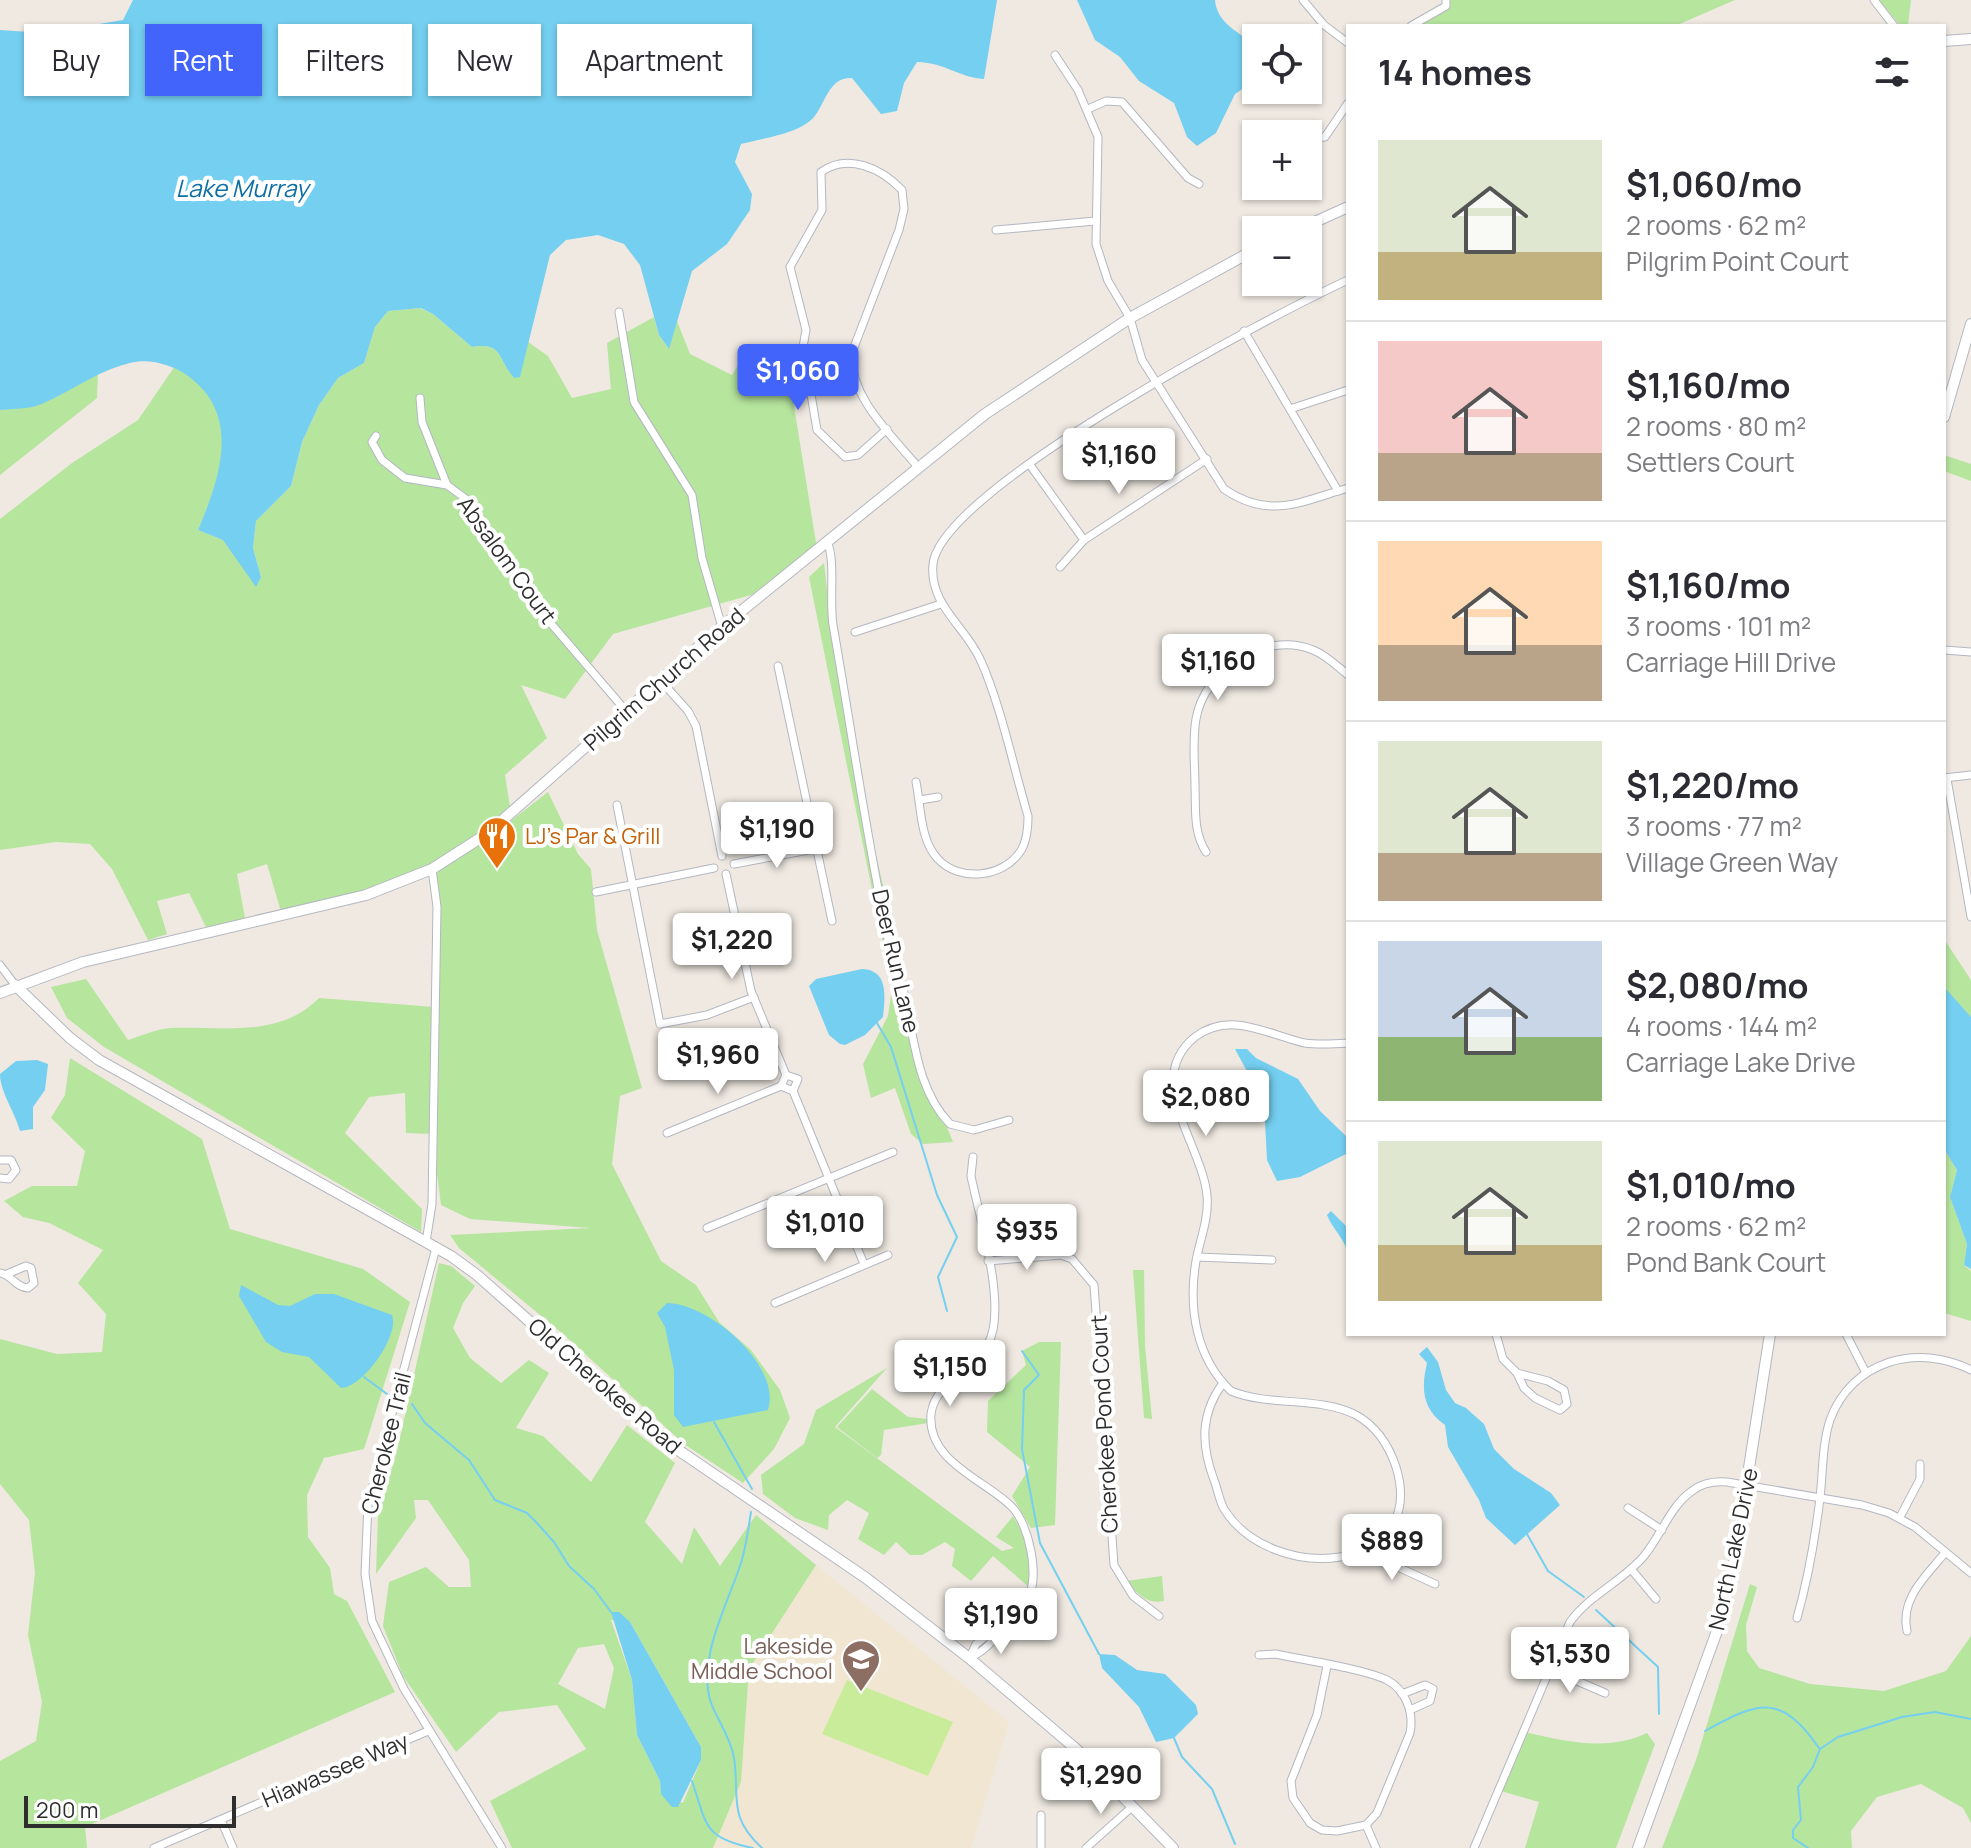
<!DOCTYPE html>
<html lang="en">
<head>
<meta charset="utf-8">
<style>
  body { margin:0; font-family:Manrope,sans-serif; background:#f7f7f7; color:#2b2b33; height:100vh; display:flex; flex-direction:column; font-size:30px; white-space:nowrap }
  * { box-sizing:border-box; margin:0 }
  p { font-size:26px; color:#7c7c81 }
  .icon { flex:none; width:44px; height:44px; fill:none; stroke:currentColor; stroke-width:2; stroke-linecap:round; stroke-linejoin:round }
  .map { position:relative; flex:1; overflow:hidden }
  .panel { position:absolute; left:1346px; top:24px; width:600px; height:1312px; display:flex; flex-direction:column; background:#fff; border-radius:0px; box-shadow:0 2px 6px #0004 }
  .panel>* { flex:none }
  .banner { position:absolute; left:24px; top:24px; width:760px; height:72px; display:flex; gap:16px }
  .buttons { position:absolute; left:1242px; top:24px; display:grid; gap:16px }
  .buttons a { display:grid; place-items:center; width:80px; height:80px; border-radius:0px; background:#fff; box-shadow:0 2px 6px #0004; font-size:40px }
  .scale { position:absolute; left:24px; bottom:20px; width:212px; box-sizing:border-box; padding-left:8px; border:4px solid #2e2e2e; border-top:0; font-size:22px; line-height:28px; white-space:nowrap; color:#2e2e2e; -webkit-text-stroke:6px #fff; paint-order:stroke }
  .price { position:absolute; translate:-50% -68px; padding:0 18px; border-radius:8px; background:#fff; color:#222; font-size:26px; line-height:52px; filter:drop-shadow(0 2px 4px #0008) }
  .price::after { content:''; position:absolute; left:50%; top:48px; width:24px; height:18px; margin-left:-12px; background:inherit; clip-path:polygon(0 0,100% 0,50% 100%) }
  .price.selected { background:#4264fb; color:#fff }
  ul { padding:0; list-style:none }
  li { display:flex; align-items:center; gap:24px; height:200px; padding:0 32px }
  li+li { border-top:2px solid #e1e1e2 }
  li span { display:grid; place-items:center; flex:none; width:224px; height:160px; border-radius:0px; color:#555 }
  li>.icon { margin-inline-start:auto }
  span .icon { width:96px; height:96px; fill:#fffc; stroke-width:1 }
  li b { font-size:34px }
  h2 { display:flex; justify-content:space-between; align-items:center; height:96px; padding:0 32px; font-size:34px }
  .chip { padding:0 28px; border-radius:0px; background:#fff; box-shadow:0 2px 6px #0004; font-size:28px; line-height:72px }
  .chip.selected { background:#4264fb; color:#fff }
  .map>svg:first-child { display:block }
  .education { fill:#f0e6d1 }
  .green { fill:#b6e59e; fill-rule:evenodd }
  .pitch { fill:#c9ec9a }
  .water { fill:#75cff0 }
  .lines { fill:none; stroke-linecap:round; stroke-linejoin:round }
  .stream { stroke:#75cff0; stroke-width:2 }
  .street-casing { stroke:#b4b7c1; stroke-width:9 }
  .secondary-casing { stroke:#b4b7c1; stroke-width:12 }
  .street { stroke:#fff; stroke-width:7 }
  .secondary { stroke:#fff; stroke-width:10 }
  .labels { text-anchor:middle; stroke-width:8; stroke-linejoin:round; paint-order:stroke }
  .street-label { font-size:22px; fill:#2e2e2e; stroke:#fff }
  .food-label { font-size:22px; fill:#c56008; stroke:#fff; text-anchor:start }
  .education-label { font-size:22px; fill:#785e54; stroke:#fff; text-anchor:end }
  .water-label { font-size:24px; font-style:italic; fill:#0d6fa3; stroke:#fff }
</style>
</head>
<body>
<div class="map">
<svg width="1971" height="1848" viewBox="0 0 1971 1848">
  <rect width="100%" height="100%" fill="#efe9e1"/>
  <!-- education -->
  <polygon class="education" points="816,1565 1009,1722 971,1848 713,1848 741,1782 749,1669"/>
  <!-- green -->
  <g class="green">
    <polygon points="1446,0 1735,0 1675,26 1411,26 1445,6"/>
    <polygon points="1879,0 1911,0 1908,25 1899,24"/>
    <path d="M420 308 433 314 472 347C503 342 497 358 514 377L528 342 548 356 572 398 611 389 607 343 654 317 659 335 668 348 677 321 690 354 732 375 751 344H784L817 549 765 591 613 634 565 699 521 685 547 738 505 775 511 813 495 833 548 792 578 854 591 869 597 930 642 1088 620 1096 612 1164 661 1261 696 1285 719 1322 751 1350 780 1390 790 1418 774 1449 743 1483 684 1444 563 1334 459 1248 450 1235 591 1228 470 1219 441 1205 432 1134 406 1133 405 1093 369 1097 345 1133 422 1209 421 1232 104 1047 67 1018 51 987 86 979 128 1040C141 1036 156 1029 170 1028 220 1026 279 1039 319 998L434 1007 437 893 432 869 282 915 267 864 237 874 246 924 209 933 189 893 157 901 167 934 148 940 112 869 90 844 56 842 0 850V519L72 463 138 420 175 366C184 373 197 380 205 389 240 430 216 487 198 530L223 540 261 577 253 548 256 521 291 486 302 442 319 405 338 378 364 363 375 327 388 311Z"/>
    <polygon points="98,372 97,398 0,475 0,410 36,406"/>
    <polygon points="1944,455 1971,464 1971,481 1944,471"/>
    <polygon points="824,563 832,634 851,711 871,834 905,979 912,1043 953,1142 923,1144 911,1134 895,1088 871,1098 863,1064 888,1016 892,989 809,577"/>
    <polygon points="1944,939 1971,980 1971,1017 1944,988"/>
    <polygon points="70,1058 202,1139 230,1229 363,1269 410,1302 364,1449 324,1458 307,1495 308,1537 330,1568 334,1594 347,1601 395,1692 85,1827 87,1848 0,1848 0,1761 36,1741 42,1702 28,1635 35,1573 29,1520 0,1484 0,1339 57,1354 102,1352 106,1314 78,1283 103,1250 49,1223 23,1217 4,1201 32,1186 77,1186 85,1151 51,1118 65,1095"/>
    <polygon points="1944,1149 1957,1170 1950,1197 1967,1244 1964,1265 1971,1271 1971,1321 1944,1313"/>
    <path d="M439 1263 451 1266 475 1286 463 1303 453 1328 470 1358 501 1383 529 1360 549 1373 516 1428 543 1436 591 1482 627 1425 675 1463 645 1522 682 1564 694 1527 720 1566 756 1515 816 1565 749 1669 741 1782 713 1848H512L490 1801 586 1749 557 1705 499 1712 456 1752 403 1676 383 1626 389 1582 426 1567 449 1587H471L469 1560 428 1500H414L416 1518 376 1574 378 1516 397 1451ZM611 1620 630 1622 701 1747V1760L683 1803 661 1794 660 1781 637 1735 632 1680ZM604 1644 614 1668 605 1709 558 1684 578 1648Z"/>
    <polygon points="1133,1270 1144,1270 1145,1346 1152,1419 1144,1418"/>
    <polygon points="1039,1342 1061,1342 1055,1525 1031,1528 1012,1496 1030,1467 987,1432 988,1401 1026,1365 1022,1351"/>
    <polygon points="887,1368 835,1427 1002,1551 1014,1548 996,1537 1013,1516 1029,1545 1030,1588 993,1556 971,1581 952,1566 955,1549 945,1542 922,1555 910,1555 896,1542 884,1555 858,1539 869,1513 847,1500 829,1515 828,1530 795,1518 763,1494 761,1475 804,1444 816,1410"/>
    <polygon points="872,1389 908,1417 928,1419 928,1423 884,1430 881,1455 877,1458 837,1427"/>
    <path d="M1162 1576 1164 1601C1146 1605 1138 1593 1126 1581Z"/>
    <polygon points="1750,1584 1757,1587 1746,1625 1747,1651 1759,1668 1810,1684 1884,1691 1946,1671 1971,1636 1971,1823 1963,1808 1921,1784 1877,1797 1851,1831 1852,1848 1662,1848 1696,1760"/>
    <path d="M1521 1731C1562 1741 1609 1752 1647 1733L1655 1744 1616 1848H1525L1539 1802 1497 1790Z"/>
  </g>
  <!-- pitch -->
  <polygon class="pitch" points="847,1680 953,1722 928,1776 822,1734"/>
  <!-- water -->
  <g class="water">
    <path d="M133 0H997L984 79C957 77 947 63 917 62L904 83 897 111 881 114 852 78C829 77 826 102 814 117 799 134 763 138 741 144L735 162 752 194 750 210 727 244 692 271 669 349 659 335 640 265 624 244 598 235 566 240 550 255 520 377 514 378C497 358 503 342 472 347L433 314 421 308 388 311 375 327 364 363 338 378 319 405 302 442 291 486 256 521 253 548 261 577 256 587 223 540 198 530C220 478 242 415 188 376 173 365 149 358 130 363 95 371 69 394 36 406 26 409 11 409 0 410V30L45 33 123 20Z"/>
    <path d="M1077 0H1215C1217 23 1238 32 1256 45V80L1235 94 1216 133 1197 146 1187 137 1174 103 1139 81 1120 57 1095 40Z"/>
    <path d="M862 969C889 970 885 997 883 1017L865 1035 845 1045 840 1044 829 1035 809 986 816 979Z"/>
    <polygon points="1945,988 1971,1017 1971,1269 1964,1265 1967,1244 1950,1197 1957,1170 1944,1149"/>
    <polygon points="1235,1049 1247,1049 1256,1058 1298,1079 1320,1111 1348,1138 1348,1153 1300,1177 1277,1181 1267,1160 1264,1103"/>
    <path d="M37 1060 48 1064 45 1090 33 1107V1129L20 1131C15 1112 0 1092 0 1074L16 1061Z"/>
    <path d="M1331 1211 1348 1228V1255C1346 1240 1333 1230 1327 1215Z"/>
    <path d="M241 1285 278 1305 290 1306 315 1294H334L392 1315C400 1335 363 1388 341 1388L309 1357 282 1352 266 1342 239 1296Z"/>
    <path d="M667 1303C708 1303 782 1365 768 1410L683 1427 674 1415V1370L665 1327 657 1313Z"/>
    <path d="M1427 1347 1438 1362 1446 1390 1455 1403 1466 1408 1484 1424 1494 1449 1514 1469 1551 1493 1560 1505 1515 1545 1486 1518 1479 1500 1448 1447 1445 1425C1422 1409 1421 1388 1427 1363L1419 1354Z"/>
    <polygon points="611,1612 619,1612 630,1622 701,1747 701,1760 678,1807 672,1807 661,1794 660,1781 637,1735 632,1680"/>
    <polygon points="1099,1654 1115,1655 1137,1670 1165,1674 1196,1705 1198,1714 1174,1738 1156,1742 1139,1707 1102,1668"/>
  </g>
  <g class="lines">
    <!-- stream -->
    <g class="stream">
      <polyline points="877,1023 891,1047 937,1195 957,1237 938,1277 947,1311"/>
      <polyline points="1022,1351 1039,1375 1024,1390 1022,1449 1040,1543 1099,1654"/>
      <polyline points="364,1377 387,1394"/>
      <polyline points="412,1404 425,1423 469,1460 495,1500 527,1513 536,1522 554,1542 569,1566 594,1589 611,1612"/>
      <polyline points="714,1422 752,1489"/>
      <path d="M751 1512C748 1530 746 1549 740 1566 727 1604 703 1649 708 1690 710 1712 730 1732 734 1758 740 1797 727 1816 762 1848"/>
      <polyline points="1527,1534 1548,1571 1584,1597"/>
      <polyline points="1596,1610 1658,1667 1659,1714"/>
      <path d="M1705 1731C1759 1701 1781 1693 1819 1748"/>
      <polyline points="1174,1738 1182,1757 1212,1789 1235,1844"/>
      <path d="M692 1781C707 1825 703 1838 753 1848"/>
      <polyline points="1808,1848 1793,1838 1793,1830 1801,1820 1798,1787 1813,1767 1820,1749 1838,1737 1902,1717 1935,1712 1971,1719"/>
    </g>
    <defs>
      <g id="street">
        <polyline points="1303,0 1324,25 1348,43"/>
        <polyline points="1874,0 1894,26"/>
        <polyline points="1411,26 1446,6 1446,0"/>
        <path d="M1055 55 1078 90 1098 137 1096 244 1108 281 1130 318 1142 360 1224 489C1269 520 1300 502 1348 488"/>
        <polyline points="1088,109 1106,101 1122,102 1188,178 1199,184"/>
        <polyline points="1311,138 1325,137 1348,103"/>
        <polyline points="996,230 1095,221"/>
        <polyline points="619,312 634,402 692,495 702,558 722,627"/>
        <polyline points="1244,331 1338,491"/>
        <polyline points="420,398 422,422 447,485"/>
        <polyline points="1290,409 1348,390"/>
        <path d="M887 429 858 455 845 457 817 430 803 347 806 330 790 267 822 210 821 172C848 153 881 168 902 190L904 209 899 230 851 355C852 400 890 433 917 466"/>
        <polyline points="376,436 372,442 382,460 405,478 447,485 470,502 536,606 626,711"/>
        <polyline points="1030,465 1084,540"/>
        <path d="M827 541C836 561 829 600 833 625 852 733 867 842 890 949 893 963 900 975 903 989 914 1035 916 1089 950 1124L974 1130 1009 1120"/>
        <polyline points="1060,567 1084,540 1207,459"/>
        <polyline points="855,632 941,604"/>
        <polyline points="1944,650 1971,652"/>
        <polyline points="778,666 832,921"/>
        <polyline points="661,681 688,711 696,726 722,856"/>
        <polyline points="1944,778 1971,775"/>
        <polyline points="1947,779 1971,917"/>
        <path d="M916 782C921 806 920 841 938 859 959 882 1002 878 1020 852 1027 842 1028 828 1028 816 1014 769 1000 702 980 659 965 626 929 605 933 564 941 489 1274 314 1348 280"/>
        <polyline points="920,800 938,797"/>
        <polyline points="617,805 660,1024 707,1015 754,997"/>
        <path d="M1206 852C1193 832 1196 809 1195 787 1195 765 1192 741 1196 719 1204 670 1265 630 1313 650 1326 655 1337 666 1348 675"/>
        <polyline points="734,864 814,849"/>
        <polyline points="726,874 751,991 786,1075 781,1086"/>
        <polyline points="596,892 714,868"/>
        <polyline points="0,965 15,985"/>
        <polyline points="786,1075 798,1079 793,1091"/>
        <polyline points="781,1086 793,1091 864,1264"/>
        <polyline points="667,1133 781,1086"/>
        <polyline points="0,1160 11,1160 16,1170 9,1179 0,1178"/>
        <polyline points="707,1228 893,1152"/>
        <polyline points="426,1242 432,1204 437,907 432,869"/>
        <polyline points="436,1248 368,1504 365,1574 372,1621 404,1689 502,1848"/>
        <polyline points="1197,1257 1272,1260"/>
        <polyline points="988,1261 1061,1255 1072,1259 1094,1285 1114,1565 1133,1596 1159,1616"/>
        <path d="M0 1273C12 1275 15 1287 28 1288L34 1283 31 1268 26 1266 7 1274"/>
        <polyline points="775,1303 888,1255"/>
        <polyline points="1496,1334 1503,1359 1517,1373 1524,1388 1535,1398 1560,1410 1567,1404 1564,1390 1548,1381 1517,1373"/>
        <polyline points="1846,1334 1865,1371"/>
        <path d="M1223 1383C1200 1414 1201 1445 1214 1480 1218 1490 1219 1500 1224 1509 1271 1585 1429 1575 1396 1467 1389 1446 1376 1426 1356 1415 1319 1396 1270 1407 1231 1391 1196 1358 1188 1308 1196 1261 1200 1239 1209 1219 1207 1196 1203 1146 1142 1079 1195 1037 1231 1010 1268 1035 1305 1043 1319 1045 1334 1044 1348 1043"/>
        <polyline points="1628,1508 1662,1530"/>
        <polyline points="1900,1517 1920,1479 1920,1464"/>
        <polyline points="1379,1541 1400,1568 1435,1584"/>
        <polyline points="1631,1569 1656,1599"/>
        <path d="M1797 1618C1808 1579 1815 1539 1820 1498 1823 1472 1822 1445 1830 1420 1852 1360 1918 1343 1971 1370"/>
        <path d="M1907 1631C1900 1599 1925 1577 1944 1554"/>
        <path d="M1259 1655 1276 1654C1303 1660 1365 1669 1387 1680 1406 1690 1414 1713 1410 1733L1377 1813 1366 1825 1337 1831 1322 1830 1310 1823 1293 1798 1291 1781 1317 1715 1327 1666"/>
        <polyline points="970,1657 976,1644 1005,1622"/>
        <path d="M969 1658C991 1649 997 1633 1012 1616 1017 1611 1025 1605 1028 1598 1040 1576 1029 1523 1011 1506 984 1479 927 1462 931 1414 935 1382 974 1368 988 1344 1008 1308 979 1216 971 1176L973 1157"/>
        <polyline points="1547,1668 1605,1693"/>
        <polyline points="1402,1694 1425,1685 1433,1689 1430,1701 1410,1710"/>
        <polyline points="221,1820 233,1848"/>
        <polyline points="1366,1825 1376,1848"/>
        <polyline points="154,1848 428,1731"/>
        <polyline points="1041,1848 1041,1815"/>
        <polyline points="1086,1848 1133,1806"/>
        <path d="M1474 1848 1570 1622C1590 1594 1622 1582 1644 1556 1661 1536 1670 1506 1692 1491 1702 1483 1714 1481 1727 1482L1862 1505 1889 1513 1915 1527 1971 1573"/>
      </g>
      <g id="secondary">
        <polyline points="1944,41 1971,39"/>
        <polyline points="1297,230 1348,207"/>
        <polyline points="1944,417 1971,324"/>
        <polyline points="15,985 70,1038 99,1060 451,1256 477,1275 665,1441 866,1578 969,1658 1075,1748 1173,1848"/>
        <polyline points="0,993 83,962 366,895 432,869 488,833 713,634 985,414 1130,318 1256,249"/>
        <polyline points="1638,1848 1721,1620 1733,1570 1770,1334"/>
      </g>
    </defs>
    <!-- street casing -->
    <use href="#street" class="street-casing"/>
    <!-- secondary casing -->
    <use href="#secondary" class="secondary-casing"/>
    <!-- street -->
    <use href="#street" class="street"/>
    <!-- secondary -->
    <use href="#secondary" class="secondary"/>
  </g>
  <!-- icons -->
  <defs>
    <symbol id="restaurant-pin" viewBox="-11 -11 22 30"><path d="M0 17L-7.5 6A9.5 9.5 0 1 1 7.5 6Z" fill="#e8710a" stroke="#fff"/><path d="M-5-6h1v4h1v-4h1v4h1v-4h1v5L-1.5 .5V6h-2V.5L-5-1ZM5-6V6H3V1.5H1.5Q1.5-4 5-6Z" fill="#fff"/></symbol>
    <symbol id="school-pin" viewBox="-11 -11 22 30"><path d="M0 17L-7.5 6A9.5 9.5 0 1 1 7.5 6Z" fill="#8d6e63" stroke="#fff"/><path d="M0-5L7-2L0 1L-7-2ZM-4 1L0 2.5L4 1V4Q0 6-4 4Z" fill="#fff"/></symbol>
  </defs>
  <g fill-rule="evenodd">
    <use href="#restaurant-pin" x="475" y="814" width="44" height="60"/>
    <use href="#school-pin" x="839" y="1637" width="44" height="60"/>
  </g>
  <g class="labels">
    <!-- street labels -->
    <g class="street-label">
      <text transform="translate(507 560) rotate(54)" y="8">Absalom Court</text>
      <text transform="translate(664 679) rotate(-41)" y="8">Pilgrim Church Road</text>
      <text transform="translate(896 961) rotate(77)" y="8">Deer Run Lane</text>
      <text transform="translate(605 1386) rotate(41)" y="8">Old Cherokee Road</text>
      <text transform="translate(1104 1424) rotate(-93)" y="8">Cherokee Pond Court</text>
      <text transform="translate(386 1443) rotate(-76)" y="8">Cherokee Trail</text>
      <text transform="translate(1733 1549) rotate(-78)" y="8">North Lake Drive</text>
      <text transform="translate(335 1770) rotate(-23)" y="8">Hiawassee Way</text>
    </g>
    <!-- food labels -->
    <g class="food-label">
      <text x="525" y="844">LJ's Par &amp; Grill</text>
    </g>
    <!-- education labels -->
    <g class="education-label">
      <text x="833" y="1654">Lakeside<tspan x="833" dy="25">Middle School</tspan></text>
    </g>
    <!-- water labels -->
    <g class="water-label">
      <text x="242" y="197">Lake Murray</text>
    </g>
  </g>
</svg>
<div class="buttons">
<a><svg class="icon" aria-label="locate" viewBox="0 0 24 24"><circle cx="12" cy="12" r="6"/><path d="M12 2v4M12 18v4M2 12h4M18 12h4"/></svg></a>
<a>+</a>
<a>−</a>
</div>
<div class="scale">200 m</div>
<b class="price selected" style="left:798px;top:412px">$1,060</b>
<b class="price" style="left:1119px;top:496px">$1,160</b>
<b class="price" style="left:1218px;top:702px">$1,160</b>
<b class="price" style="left:777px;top:870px">$1,190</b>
<b class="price" style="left:732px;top:981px">$1,220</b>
<b class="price" style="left:718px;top:1096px">$1,960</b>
<b class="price" style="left:1206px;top:1138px">$2,080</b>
<b class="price" style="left:825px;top:1264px">$1,010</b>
<b class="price" style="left:1027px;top:1272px">$935</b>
<b class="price" style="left:950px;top:1408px">$1,150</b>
<b class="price" style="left:1392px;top:1582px">$889</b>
<b class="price" style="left:1001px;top:1656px">$1,190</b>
<b class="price" style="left:1570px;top:1695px">$1,530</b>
<b class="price" style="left:1101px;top:1816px">$1,290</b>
<div class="banner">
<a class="chip">Buy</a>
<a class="chip selected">Rent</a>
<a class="chip">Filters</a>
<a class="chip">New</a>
<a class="chip">Apartment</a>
</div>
<section class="panel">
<h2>14 homes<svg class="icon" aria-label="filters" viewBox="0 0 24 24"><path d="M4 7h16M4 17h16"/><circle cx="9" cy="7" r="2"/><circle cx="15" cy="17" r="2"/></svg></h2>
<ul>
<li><span style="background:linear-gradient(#dfe7d0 70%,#c2b280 0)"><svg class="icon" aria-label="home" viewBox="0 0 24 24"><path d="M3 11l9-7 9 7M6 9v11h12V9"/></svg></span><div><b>$1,060/mo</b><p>2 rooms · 62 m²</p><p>Pilgrim Point Court</p></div></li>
<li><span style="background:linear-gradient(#f6c9c9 70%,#b9a48a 0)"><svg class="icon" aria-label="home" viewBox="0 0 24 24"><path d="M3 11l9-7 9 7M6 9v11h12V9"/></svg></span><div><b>$1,160/mo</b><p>2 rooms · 80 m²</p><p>Settlers Court</p></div></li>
<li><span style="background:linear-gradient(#ffd9b3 65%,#b9a48a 0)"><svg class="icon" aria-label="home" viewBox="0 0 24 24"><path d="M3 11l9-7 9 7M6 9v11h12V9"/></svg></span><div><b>$1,160/mo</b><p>3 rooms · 101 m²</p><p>Carriage Hill Drive</p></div></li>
<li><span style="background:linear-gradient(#dfe7d0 70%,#b9a48a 0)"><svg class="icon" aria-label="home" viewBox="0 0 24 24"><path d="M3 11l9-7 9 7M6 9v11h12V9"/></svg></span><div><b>$1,220/mo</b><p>3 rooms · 77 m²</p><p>Village Green Way</p></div></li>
<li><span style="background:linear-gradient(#c9d6e8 60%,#8fb573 0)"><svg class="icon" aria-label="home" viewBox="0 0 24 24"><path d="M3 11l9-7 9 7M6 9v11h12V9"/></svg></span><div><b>$2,080/mo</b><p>4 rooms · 144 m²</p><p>Carriage Lake Drive</p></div></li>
<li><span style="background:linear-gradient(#dfe7d0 65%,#c2b280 0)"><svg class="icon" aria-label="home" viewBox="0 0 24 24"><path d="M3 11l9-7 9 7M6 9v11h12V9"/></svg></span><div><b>$1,010/mo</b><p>2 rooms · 62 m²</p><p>Pond Bank Court</p></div></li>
</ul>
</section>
</div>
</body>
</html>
